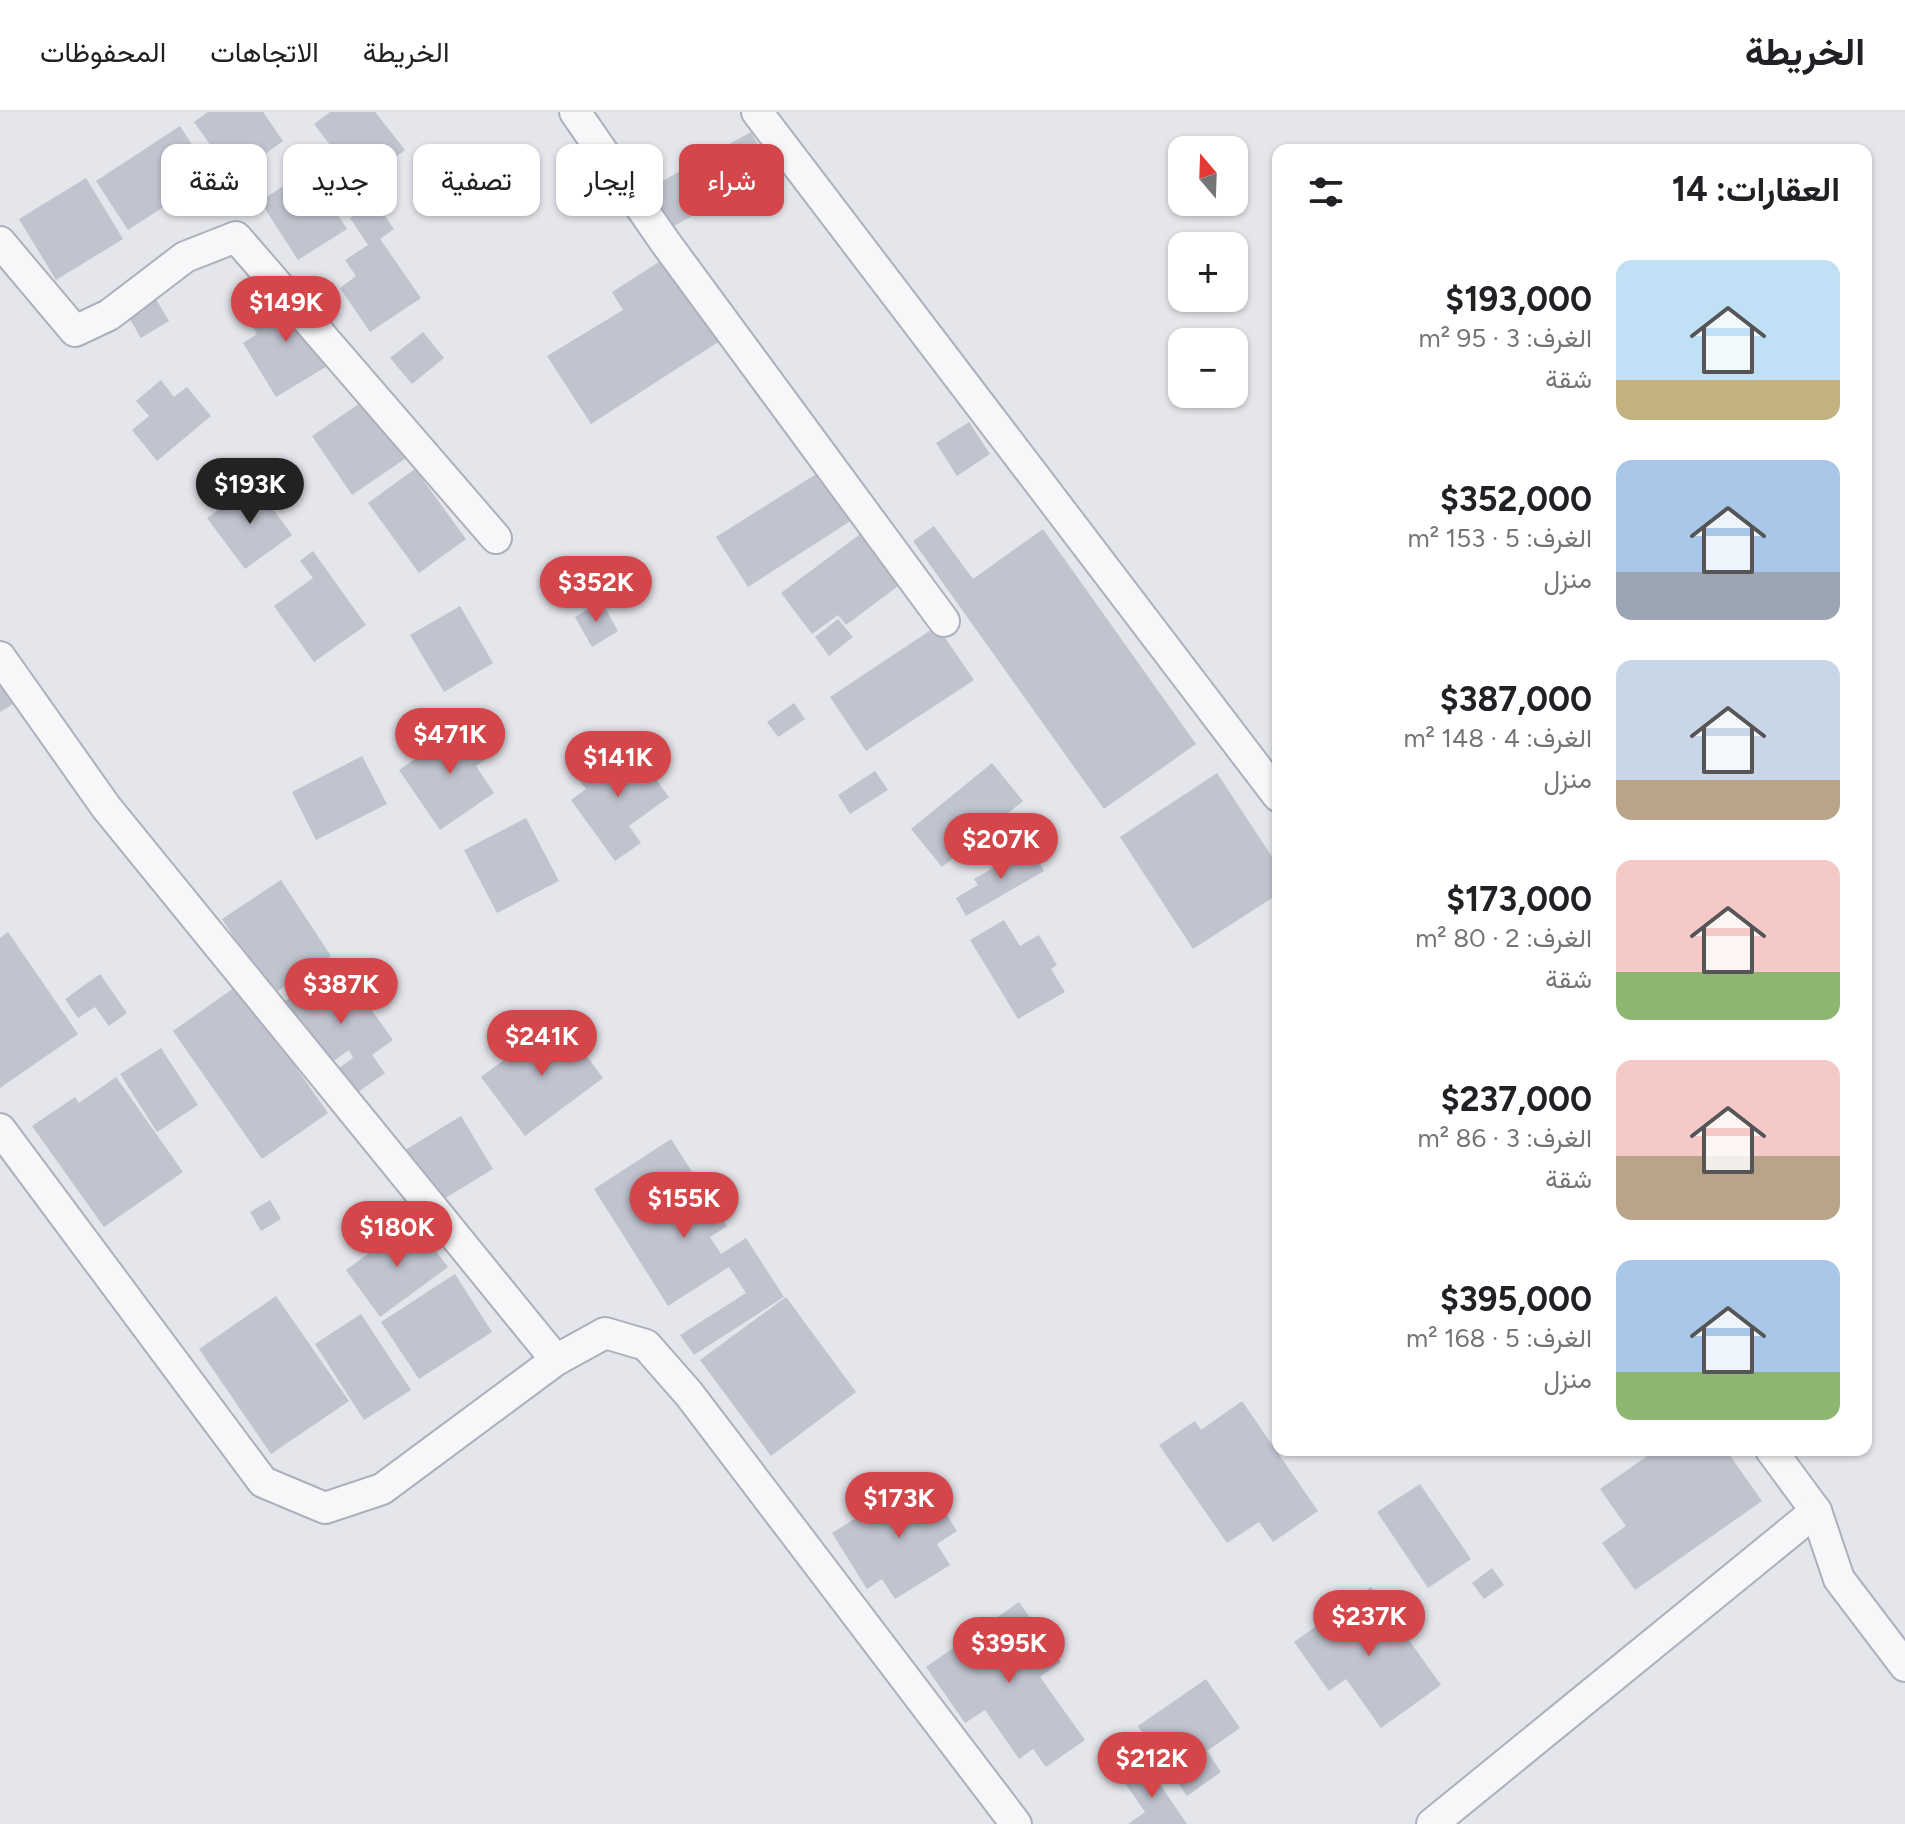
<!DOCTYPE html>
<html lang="ar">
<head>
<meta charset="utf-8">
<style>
  body { margin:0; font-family:Figtree,Vazirmatn,sans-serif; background:#f6f6f6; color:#202124; direction:rtl; height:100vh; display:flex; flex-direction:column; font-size:30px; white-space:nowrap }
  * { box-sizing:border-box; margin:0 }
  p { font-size:26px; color:#757577 }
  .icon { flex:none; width:44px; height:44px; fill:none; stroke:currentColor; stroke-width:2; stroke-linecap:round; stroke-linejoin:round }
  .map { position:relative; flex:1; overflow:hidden; direction:ltr }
  .drawer { position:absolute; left:1272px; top:32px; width:600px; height:1312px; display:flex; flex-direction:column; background:#fff; border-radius:16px; box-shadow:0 2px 6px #0004; direction:rtl }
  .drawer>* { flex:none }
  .hud { position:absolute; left:24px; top:32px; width:760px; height:72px; direction:rtl; display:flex; gap:16px }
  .needle { width:52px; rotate:341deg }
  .tools { position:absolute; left:1168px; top:24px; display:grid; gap:16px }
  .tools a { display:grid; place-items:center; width:80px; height:80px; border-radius:16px; background:#fff; box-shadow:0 2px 6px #0004; font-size:40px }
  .price { position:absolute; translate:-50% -68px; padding:0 18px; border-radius:28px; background:#d44649; color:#fff; font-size:26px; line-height:52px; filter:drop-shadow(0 2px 4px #0008) }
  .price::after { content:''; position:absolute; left:50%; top:48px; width:24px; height:18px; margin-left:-12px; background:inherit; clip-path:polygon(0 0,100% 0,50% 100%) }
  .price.on { background:#222; color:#fff }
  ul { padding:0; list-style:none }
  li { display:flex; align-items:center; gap:24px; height:200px; padding:0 32px }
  li span { display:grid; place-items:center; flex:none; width:224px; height:160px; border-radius:16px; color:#555 }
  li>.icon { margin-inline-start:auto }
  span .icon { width:96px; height:96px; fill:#fffc; stroke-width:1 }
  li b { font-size:34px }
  h2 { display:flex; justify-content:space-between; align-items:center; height:96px; padding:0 32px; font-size:34px }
  .chip { padding:0 28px; border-radius:16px; background:#fff; box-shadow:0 2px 6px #0004; font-size:28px; line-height:72px }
  .chip.on { background:#d44649; color:#fff }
  header { display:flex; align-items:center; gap:48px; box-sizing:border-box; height:112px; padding:0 40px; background:#fff; border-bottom:2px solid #e0e0e0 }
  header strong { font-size:38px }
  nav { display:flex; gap:44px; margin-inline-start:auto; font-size:28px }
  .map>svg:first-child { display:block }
  .building { fill:#c0c4cf }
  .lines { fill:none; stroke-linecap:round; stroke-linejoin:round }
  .street-casing { stroke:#acb0ba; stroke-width:34 }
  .street { stroke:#f7f7fa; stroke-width:30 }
</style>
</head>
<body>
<header>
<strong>الخريطة</strong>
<nav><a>الخريطة</a><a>الاتجاهات</a><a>المحفوظات</a></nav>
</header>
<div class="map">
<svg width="1905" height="1712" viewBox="0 0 1905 1712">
  <rect width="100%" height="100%" fill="#e4e6ec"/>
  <!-- building -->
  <g class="building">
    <polygon points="208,0 263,0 283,29 233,65 194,10"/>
    <polygon points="330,0 375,0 405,38 360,72 314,12"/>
    <polygon points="180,14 202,48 192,55 202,70 128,118 96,69"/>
    <polygon points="751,20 773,60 672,115 650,76"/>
    <polygon points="309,58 347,117 298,148 260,89"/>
    <polygon points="86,66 123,127 56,168 19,107"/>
    <polygon points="375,89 394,117 380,127 421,186 370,220 340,176 356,164 345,148 368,133 350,106"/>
    <polygon points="665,146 723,227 591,312 547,244 623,198 612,180"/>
    <polygon points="147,172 169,209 141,226 119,189"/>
    <polygon points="291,178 334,250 276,285 243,231 257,222 247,204"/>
    <polygon points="423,220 444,246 412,272 390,246"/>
    <polygon points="161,268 174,285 187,275 211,304 157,349 132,318 149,304 136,289"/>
    <polygon points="369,285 409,344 352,383 312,324"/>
    <polygon points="969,310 990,342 957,364 936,331"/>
    <polygon points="415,357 466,427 419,461 368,391"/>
    <polygon points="821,359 852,408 748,475 716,425"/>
    <polygon points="255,372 292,423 245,457 207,406"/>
    <polygon points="934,414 973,467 1043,417 1196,632 1104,697 913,429"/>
    <polygon points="863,420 902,471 846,513 838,503 812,522 781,481"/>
    <polygon points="313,439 366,513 314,550 274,494 313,466 300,449"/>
    <polygon points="601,489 618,519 592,535 575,505"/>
    <polygon points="460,494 493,551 444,580 410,523"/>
    <polygon points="838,507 853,525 829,544 815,525"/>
    <polygon points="937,514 974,568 866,639 830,585"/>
    <polygon points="0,561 18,589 0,600"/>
    <polygon points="794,591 805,607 778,625 767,610"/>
    <polygon points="469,610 492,643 476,654 494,681 440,718 399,658"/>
    <polygon points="629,630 669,685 629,714 641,731 615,749 571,688 586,677 578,666"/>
    <polygon points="362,644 387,692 316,728 292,680"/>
    <polygon points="992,651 1023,689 942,755 911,717"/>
    <polygon points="875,659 888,678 850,702 838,683"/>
    <polygon points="1217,661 1278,754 1278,782 1193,837 1120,725"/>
    <polygon points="526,706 559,769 497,801 464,738"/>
    <polygon points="1030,735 1044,759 966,804 956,786 978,773 974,767"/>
    <polygon points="281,768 331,844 272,883 222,807"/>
    <polygon points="1004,808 1020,834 1039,823 1057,853 1051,857 1065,880 1018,907 970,828"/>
    <polygon points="8,820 78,922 0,976 0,826"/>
    <polygon points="339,852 393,928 372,943 385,961 354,983 336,958 353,946 349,938 328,953 284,890"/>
    <polygon points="100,862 127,901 109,914 95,895 78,906 65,887"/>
    <polygon points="238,873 328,1001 262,1047 173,919"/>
    <polygon points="559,907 603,966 525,1024 481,965"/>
    <polygon points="161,936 198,993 157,1020 120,962"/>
    <polygon points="116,965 183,1060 104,1115 32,1014 75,985 79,991"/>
    <polygon points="461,1004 493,1057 429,1096 397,1043"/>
    <polygon points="671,1027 727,1114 710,1125 721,1142 746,1126 784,1185 694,1243 680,1223 746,1181 729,1155 668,1194 594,1077"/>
    <polygon points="270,1088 281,1107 261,1119 250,1100"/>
    <polygon points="413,1109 448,1155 380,1205 346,1158"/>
    <polygon points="455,1162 492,1220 419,1267 381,1210"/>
    <polygon points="276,1184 349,1289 271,1342 199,1237"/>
    <polygon points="786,1185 856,1280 771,1344 700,1248"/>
    <polygon points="361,1202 411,1278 364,1308 315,1232"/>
    <polygon points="1242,1289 1318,1399 1273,1430 1259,1410 1227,1431 1159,1333 1195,1309 1201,1318"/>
    <polygon points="1656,1338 1726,1338 1762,1389 1635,1478 1602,1431 1626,1414 1600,1377"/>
    <polygon points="923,1364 957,1419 937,1432 950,1453 895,1487 882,1467 867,1477 832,1421"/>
    <polygon points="1420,1372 1471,1447 1428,1476 1377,1400"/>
    <polygon points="1492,1456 1504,1473 1484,1487 1472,1471"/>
    <polygon points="1371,1475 1441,1573 1381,1616 1346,1567 1329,1579 1294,1530"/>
    <polygon points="1019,1490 1061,1550 1040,1565 1085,1628 1046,1655 1033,1637 1019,1647 985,1598 965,1611 926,1555"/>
    <polygon points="1206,1567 1240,1616 1207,1639 1221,1660 1187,1684 1138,1614"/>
    <polygon points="1146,1652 1187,1712 1128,1712 1145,1700 1123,1668"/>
  </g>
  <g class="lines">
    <defs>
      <g id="street">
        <polyline points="575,0 665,130 944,509"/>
        <polyline points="757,0 1278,684"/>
        <polyline points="0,130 75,219 109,203 185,145 236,125 496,426"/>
        <polyline points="0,545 106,695 556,1248"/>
        <polyline points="0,1017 263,1370 325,1396 382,1377 556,1248 605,1221 646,1233 689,1282 1016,1712"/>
        <polyline points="1771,1338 1816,1399 1839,1467 1905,1554"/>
        <polyline points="1432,1712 1816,1399"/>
      </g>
    </defs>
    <!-- street casing -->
    <use href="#street" class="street-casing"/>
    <!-- street -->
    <use href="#street" class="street"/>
  </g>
</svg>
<div class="tools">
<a><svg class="needle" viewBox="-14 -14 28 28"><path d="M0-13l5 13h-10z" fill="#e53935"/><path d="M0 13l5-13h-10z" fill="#757577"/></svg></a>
<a>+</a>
<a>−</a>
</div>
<b class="price" style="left:286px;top:232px">$149K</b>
<b class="price on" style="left:250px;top:414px">$193K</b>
<b class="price" style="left:596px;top:512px">$352K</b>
<b class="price" style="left:450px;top:664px">$471K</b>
<b class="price" style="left:618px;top:687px">$141K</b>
<b class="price" style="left:1001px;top:769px">$207K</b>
<b class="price" style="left:341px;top:914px">$387K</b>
<b class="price" style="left:542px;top:966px">$241K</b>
<b class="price" style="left:684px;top:1128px">$155K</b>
<b class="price" style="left:397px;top:1157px">$180K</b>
<b class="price" style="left:899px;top:1428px">$173K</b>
<b class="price" style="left:1369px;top:1546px">$237K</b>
<b class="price" style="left:1009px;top:1573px">$395K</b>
<b class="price" style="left:1152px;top:1688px">$212K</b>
<div class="hud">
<a class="chip on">شراء</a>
<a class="chip">إيجار</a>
<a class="chip">تصفية</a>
<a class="chip">جديد</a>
<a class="chip">شقة</a>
</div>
<section class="drawer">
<h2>العقارات: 14<svg class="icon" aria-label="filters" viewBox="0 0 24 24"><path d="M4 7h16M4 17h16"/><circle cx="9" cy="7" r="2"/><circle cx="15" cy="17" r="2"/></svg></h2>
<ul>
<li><span style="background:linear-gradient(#bfe0f5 75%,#c2b280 0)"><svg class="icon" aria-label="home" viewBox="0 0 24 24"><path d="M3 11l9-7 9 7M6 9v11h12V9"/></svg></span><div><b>$193,000</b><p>الغرف: 3 · 95 m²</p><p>شقة</p></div></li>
<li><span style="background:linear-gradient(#a9c7e8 70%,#9aa5b1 0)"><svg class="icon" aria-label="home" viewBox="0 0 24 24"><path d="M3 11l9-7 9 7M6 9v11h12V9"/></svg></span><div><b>$352,000</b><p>الغرف: 5 · 153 m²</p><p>منزل</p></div></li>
<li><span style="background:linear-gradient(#c9d6e8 75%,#b9a48a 0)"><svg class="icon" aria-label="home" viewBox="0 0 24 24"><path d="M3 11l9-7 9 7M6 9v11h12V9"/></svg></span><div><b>$387,000</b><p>الغرف: 4 · 148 m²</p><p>منزل</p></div></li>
<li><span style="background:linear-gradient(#f6c9c9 70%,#8fb573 0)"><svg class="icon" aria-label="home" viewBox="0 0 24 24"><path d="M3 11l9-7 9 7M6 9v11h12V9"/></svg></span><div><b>$173,000</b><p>الغرف: 2 · 80 m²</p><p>شقة</p></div></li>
<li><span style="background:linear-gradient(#f6c9c9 60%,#b9a48a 0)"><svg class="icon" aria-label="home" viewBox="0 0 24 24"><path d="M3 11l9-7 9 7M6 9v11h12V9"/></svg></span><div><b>$237,000</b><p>الغرف: 3 · 86 m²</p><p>شقة</p></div></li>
<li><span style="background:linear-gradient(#a9c7e8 70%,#8fb573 0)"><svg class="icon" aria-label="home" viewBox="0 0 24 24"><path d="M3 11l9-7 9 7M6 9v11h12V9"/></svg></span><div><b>$395,000</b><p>الغرف: 5 · 168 m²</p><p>منزل</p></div></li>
</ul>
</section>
</div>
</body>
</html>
